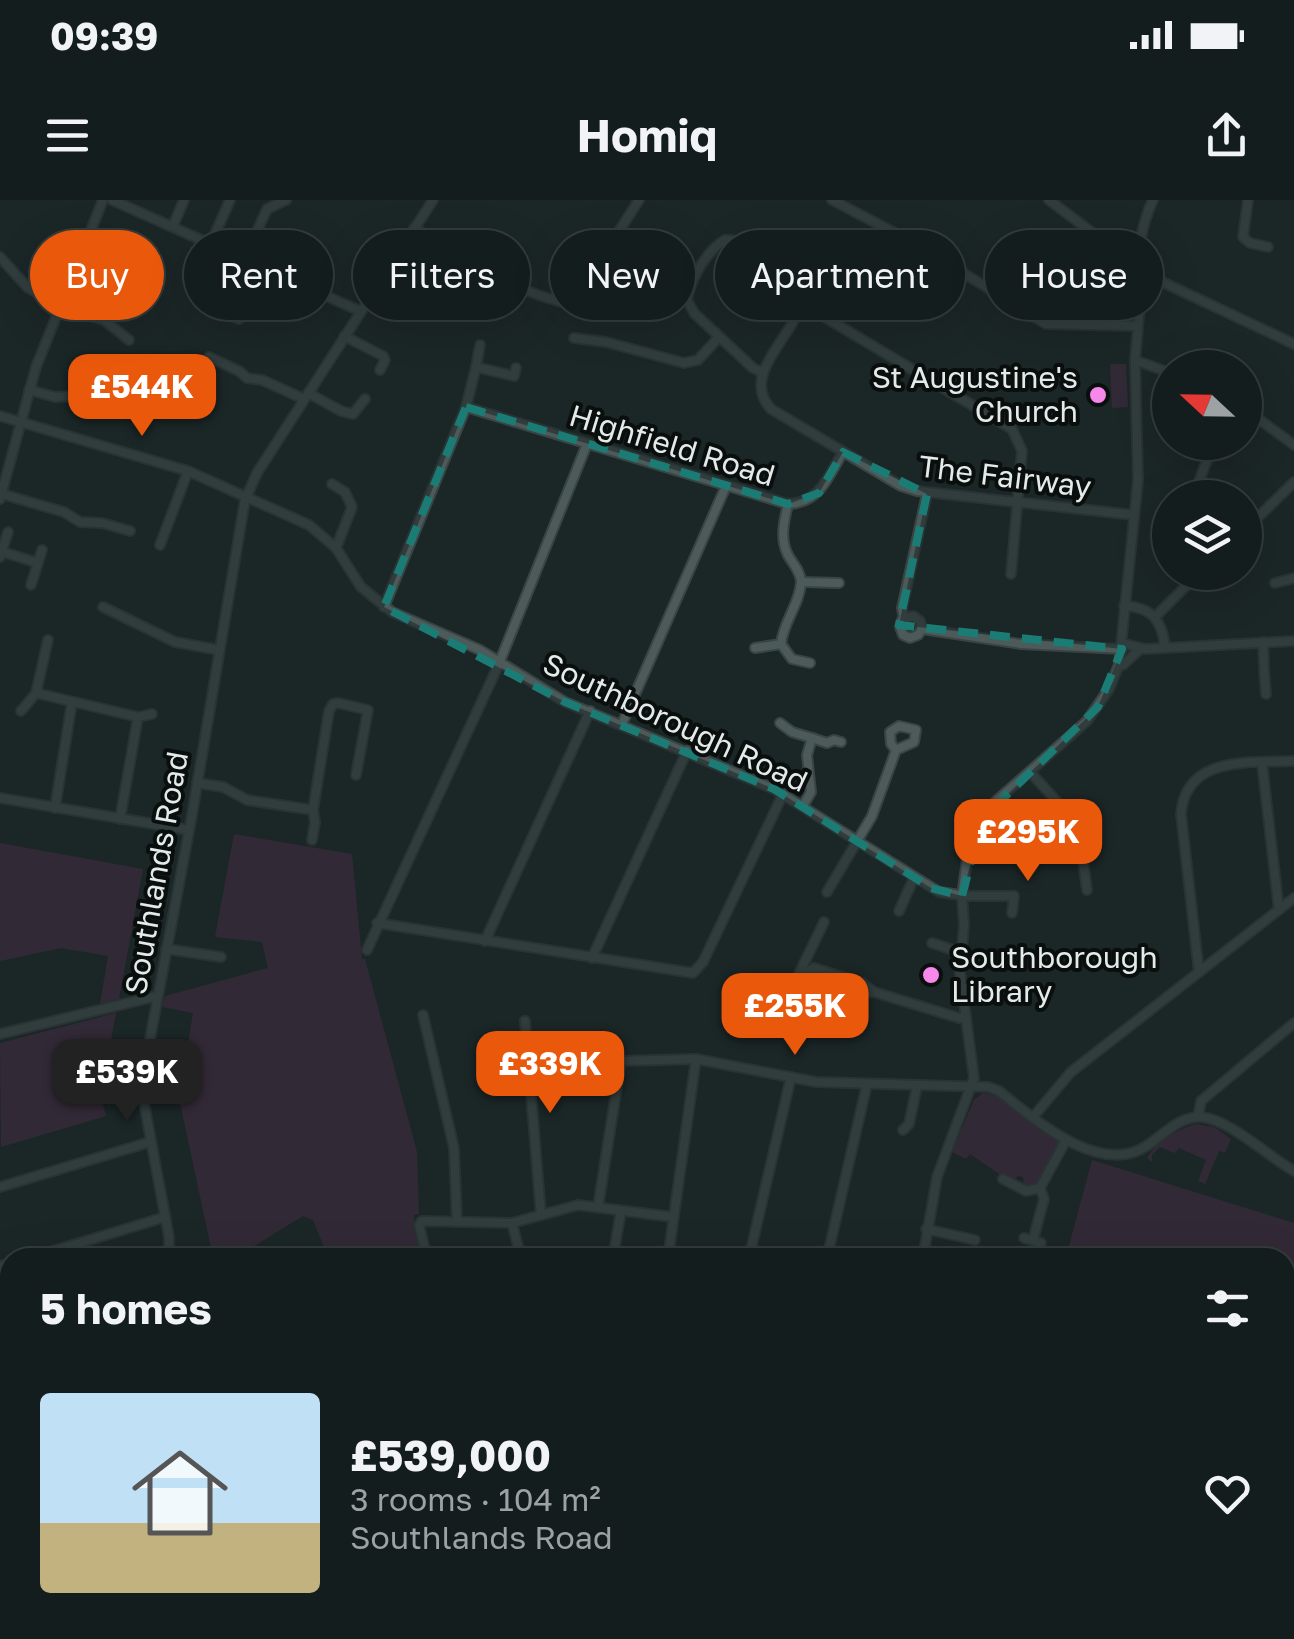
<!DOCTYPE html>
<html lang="en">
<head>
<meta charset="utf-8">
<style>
  body { margin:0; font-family:"Golos Text",sans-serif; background:#1d2626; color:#f1f3f6; height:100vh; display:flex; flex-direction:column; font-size:38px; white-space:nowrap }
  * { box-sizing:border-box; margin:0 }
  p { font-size:32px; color:#9da2a4 }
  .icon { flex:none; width:55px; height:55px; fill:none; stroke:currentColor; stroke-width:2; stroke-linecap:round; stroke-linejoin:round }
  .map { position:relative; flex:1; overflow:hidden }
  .sheet { position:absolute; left:0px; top:1048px; width:1295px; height:392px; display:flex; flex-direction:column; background:#141d1d; border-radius:30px 30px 0 0; box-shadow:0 10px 40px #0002,0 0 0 2px #333b3b }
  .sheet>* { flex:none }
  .guide { position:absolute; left:30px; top:30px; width:1235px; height:90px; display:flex; gap:20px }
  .needle { width:65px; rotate:292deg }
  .controls { position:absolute; left:1152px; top:150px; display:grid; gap:20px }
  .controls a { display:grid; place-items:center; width:110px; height:110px; border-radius:50%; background:#141d1d; box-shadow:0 10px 40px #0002,0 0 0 2px #333b3b; font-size:50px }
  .price { position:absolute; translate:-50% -85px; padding:0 22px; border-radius:20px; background:#ea580c; color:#fff; font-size:32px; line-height:65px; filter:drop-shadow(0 2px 5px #0008) }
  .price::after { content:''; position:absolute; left:50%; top:60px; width:30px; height:22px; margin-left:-15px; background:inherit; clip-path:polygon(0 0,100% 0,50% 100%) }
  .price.on { background:#222; color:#fff }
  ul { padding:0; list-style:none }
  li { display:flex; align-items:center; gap:30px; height:250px; padding:0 40px }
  li span { display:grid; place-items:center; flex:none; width:280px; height:200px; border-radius:10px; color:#555 }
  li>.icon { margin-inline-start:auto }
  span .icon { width:120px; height:120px; fill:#fffc; stroke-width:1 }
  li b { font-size:42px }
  h2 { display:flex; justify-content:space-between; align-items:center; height:120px; padding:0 40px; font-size:42px }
  .pill { padding:0 35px; border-radius:45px; background:#141d1d; box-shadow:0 10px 40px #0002,0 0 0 2px #333b3b; font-size:35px; line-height:90px }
  .pill.on { background:#ea580c; color:#fff }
  .status { display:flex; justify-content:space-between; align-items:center; height:70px; padding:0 50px; background:#141d1d; direction:ltr }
  .status svg { height:28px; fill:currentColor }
  header { display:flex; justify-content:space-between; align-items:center; height:130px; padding:0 40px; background:#141d1d; font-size:45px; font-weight:700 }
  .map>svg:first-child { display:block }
  .green { fill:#4f2d4b }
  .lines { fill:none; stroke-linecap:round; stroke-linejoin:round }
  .minor-casing { stroke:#3a4444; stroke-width:12 }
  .major-casing { stroke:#3a4444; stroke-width:14 }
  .minor { stroke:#4d5a5a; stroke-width:8 }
  .major { stroke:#4d8e8d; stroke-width:9 }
  .marked { fill:none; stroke:#1a7c74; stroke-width:8; stroke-dasharray:20 12; stroke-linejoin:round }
  .poi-dot { fill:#f788eb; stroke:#0a0f0e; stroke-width:4 }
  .labels { text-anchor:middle; stroke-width:8; stroke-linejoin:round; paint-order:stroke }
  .poi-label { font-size:30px; fill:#e3eaea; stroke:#0a0f0e; text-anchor:end }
  .street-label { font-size:30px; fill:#e3eaea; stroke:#0a0f0e }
</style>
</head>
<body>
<div class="status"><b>09:39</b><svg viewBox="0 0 49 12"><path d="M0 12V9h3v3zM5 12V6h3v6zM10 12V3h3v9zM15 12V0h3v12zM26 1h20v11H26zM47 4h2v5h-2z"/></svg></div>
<header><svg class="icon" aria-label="menu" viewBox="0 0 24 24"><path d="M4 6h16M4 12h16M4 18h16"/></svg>Homiq<svg class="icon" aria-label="share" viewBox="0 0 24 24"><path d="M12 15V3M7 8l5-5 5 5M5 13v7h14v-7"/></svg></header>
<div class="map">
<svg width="1294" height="1439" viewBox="0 0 1294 1439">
  <rect width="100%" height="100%" fill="#1b2727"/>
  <!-- green -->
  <g class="green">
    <polygon points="1110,164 1126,164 1128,207 1112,208"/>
    <polygon points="234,634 352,654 362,759 365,759 417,952 419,1014 414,1015 414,1032 422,1057 328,1057 313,1020 303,1016 236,1057 213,1057 179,898 193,813 162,807 165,796 268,768 262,742 215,737"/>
    <polygon points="0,643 143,669 119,799 100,804 108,756 61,748 0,761"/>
    <polygon points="116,813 103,884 98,885 106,916 1,947 0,843"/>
    <polygon points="983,893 996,896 1060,942 1041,982 1035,987 1024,986 1023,977 1018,976 1011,982 970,954 966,959 952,952 974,900"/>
    <path d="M1196 924 1214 927 1231 939 1225 953 1219 951 1205 984 1198 981 1206 960 1179 948 1175 953 1160 947 1152 955V962L1147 958C1155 943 1178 929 1196 924Z"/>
    <polygon points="1092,960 1294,1023 1294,1154 1285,1151 1285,1058 1066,1057"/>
    <polygon points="662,1430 869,1430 874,1439 627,1439"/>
  </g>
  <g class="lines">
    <defs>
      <g id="minor">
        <polyline points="112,0 360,111"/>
        <polyline points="832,0 918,45 1046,124 1137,126"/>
        <polyline points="1049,0 1122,55 1139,60"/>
        <polyline points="1248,0 1243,37 1250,43 1268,47"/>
        <polyline points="173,26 184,0"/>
        <path d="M414 28C462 56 517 95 572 104L639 0"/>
        <polyline points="211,43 230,0"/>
        <polyline points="235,54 214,108 239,119"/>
        <polyline points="0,57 28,88 60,104"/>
        <polyline points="245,58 267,9 286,0"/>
        <polyline points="1142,81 1149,78 1158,80 1294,144"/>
        <path d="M1140 87C1131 70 1144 18 1153 0"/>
        <polyline points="801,103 1012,229 1022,251 1011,374"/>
        <polyline points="60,106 104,120 129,140"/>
        <polyline points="344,136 383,156 385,160 380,170"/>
        <polyline points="574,138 606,142 684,163 698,160 719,137"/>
        <polyline points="209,157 239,171 247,178 262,180 304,199"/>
        <polyline points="1135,160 1170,173"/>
        <polyline points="476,167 480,145"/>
        <path d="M763 173 753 168 694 113 687 100C690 80 707 50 725 40 744 39 758 53 773 63 782 68 793 73 798 82 823 118 732 167 771 209L901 286 917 291 1134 315"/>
        <polyline points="29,190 55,197 88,195"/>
        <polyline points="308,193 341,211 353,214 365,199"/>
        <path d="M466 207 788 304C820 303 828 277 843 252"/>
        <polyline points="1245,209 1294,245"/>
        <polyline points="0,216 188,271 309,325 336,348 361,387 392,412 480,450 565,502 774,589 939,692 967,696 1014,696 1012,713"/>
        <polyline points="332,284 345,292 352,307 336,348"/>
        <polyline points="2,294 64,312 80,322 102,323 130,331"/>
        <polyline points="1193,297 1214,242"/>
        <polyline points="0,299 36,167 103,0"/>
        <path d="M788 304C784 321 780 337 787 353 791 362 801 371 801 382 800 404 783 422 781 444L792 459 810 463"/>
        <polyline points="1245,330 1294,282"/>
        <polyline points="160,345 188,271"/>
        <polyline points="0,351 38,363"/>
        <polyline points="0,357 8,332"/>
        <polyline points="801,382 839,383"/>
        <polyline points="1275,383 1294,378"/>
        <polyline points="31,385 42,350"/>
        <path d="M1124 406C1152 407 1162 420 1165 447"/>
        <polyline points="103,407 175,442 219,450"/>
        <polyline points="384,407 466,207 476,167 514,176 516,168"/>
        <polyline points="1156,416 1200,372"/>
        <polyline points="904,418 902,408 927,294"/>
        <polyline points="922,429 918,435 910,438 903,435 900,427 902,420 913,416 920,421 922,429 1021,444 1122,449"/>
        <polyline points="48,440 36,493 138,517 152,514"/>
        <polyline points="1263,442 1264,464"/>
        <polyline points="1122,443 1145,449 1294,441"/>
        <polyline points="755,448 781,444"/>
        <polyline points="1119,465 1123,465 1140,449"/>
        <polyline points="1264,469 1266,494"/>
        <polyline points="21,511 36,493"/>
        <polyline points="780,523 792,532 812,538 807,555 811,592 803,606"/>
        <polyline points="622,524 726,286"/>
        <polyline points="812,538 827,543 834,540 841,542"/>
        <polyline points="1262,563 1279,710"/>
        <polyline points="1031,573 1073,619 1080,640 1087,690"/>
        <polyline points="197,583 223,587 247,600 313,610 329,511 333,504 338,503 368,510 356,575"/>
        <polyline points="0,598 189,630"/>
        <polyline points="55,608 72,502"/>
        <polyline points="120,619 138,517"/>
        <polyline points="312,640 315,622 313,610"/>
        <polyline points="827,692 872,616 896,550 891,544 890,532 899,526 916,530 914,542 896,550"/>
        <polyline points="899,711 914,678"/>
        <polyline points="377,723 693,773 703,762 783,594"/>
        <polyline points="485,741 590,511"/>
        <polyline points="932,743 962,753"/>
        <polyline points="166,749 221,757"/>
        <polyline points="367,750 498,466 587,244"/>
        <polyline points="592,758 687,551"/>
        <path d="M804 770C818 783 853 795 874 792"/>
        <polyline points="807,772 814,768 862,783 874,792 959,818 965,818"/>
        <path d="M1199 772 1181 614C1186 555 1250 563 1294 561"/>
        <polyline points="782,809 824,722"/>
        <polyline points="423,815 454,948 457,1022"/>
        <polyline points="525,821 541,1015"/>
        <polyline points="0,834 157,796"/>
        <polyline points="595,845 612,850 621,861"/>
        <path d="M621 861 696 859 816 882 988 887 999 891C1035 920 1101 978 1148 945 1164 934 1180 916 1201 917 1229 919 1269 957 1294 971"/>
        <polyline points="1033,917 1071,872 1294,698"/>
        <polyline points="1198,917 1201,901 1294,823"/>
        <polyline points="903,930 909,924 917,886"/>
        <polyline points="1003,979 1026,991 1040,988 1066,940"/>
        <polyline points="0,987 150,942"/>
        <polyline points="598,1007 621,861"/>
        <polyline points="512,1023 521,1058"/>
        <polyline points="926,1029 975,1040"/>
        <polyline points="1024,1038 1041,1043"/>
        <polyline points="1033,1040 1044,999 1040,988"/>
        <polyline points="30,1058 165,1017"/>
        <polyline points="169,1058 169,1037 141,887 192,615 245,300 257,273 433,0"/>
        <polyline points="427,1058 419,1025 422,1021 512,1023 578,1005 673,1017"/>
        <polyline points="613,1058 621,1011"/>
        <polyline points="668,1058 696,859"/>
        <polyline points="749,1058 791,877"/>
        <polyline points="827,1058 867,884"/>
        <polyline points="923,1058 937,977 974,878 960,773 964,725 962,696 969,645 982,619 995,602 1087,521 1109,489 1119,465 1138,280 1135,160 1143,72 1139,60"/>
        <polyline points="0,1066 10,1063"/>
        <polyline points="0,1146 10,1143"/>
        <polyline points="0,1182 10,1207"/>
        <polyline points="1285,1184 1294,1186"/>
        <polyline points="1285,1216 1294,1218"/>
        <polyline points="1285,1276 1294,1273"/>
        <polyline points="0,1289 10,1284"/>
        <polyline points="0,1360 10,1354"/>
        <polyline points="0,1415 14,1439"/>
        <polyline points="254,1430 257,1439"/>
        <polyline points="343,1430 345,1439"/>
        <polyline points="597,1430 603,1439"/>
      </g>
      <g id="major">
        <polyline points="1285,1324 1294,1324"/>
        <polyline points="417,1439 438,1430"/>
      </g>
    </defs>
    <!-- minor casing -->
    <use href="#minor" class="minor-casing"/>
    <!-- major casing -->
    <use href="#major" class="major-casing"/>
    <!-- minor -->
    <use href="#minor" class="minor"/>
    <!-- major -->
    <use href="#major" class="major"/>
  </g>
  <!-- marked area -->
  <path d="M0 0H1294V1439H0ZM466 207 788 304 819 293 843 252 927 294 899 425 1122 449 1098 507 982 619 962 696 931 688 774 589 565 502 384 407Z" fill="#1b2727" fill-opacity=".55" fill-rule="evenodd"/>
  <path class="marked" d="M466 207 788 304 819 293 843 252 927 294 899 425 1122 449 1098 507 982 619 962 696 931 688 774 589 565 502 384 407Z"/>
  <!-- markers -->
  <g class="poi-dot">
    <circle cx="1098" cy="195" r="10"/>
    <circle cx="931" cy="775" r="10"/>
  </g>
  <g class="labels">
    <!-- poi labels -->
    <g class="poi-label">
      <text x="1078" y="188">St Augustine's<tspan x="1078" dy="34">Church</tspan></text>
      <text x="951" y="768" text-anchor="start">Southborough<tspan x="951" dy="34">Library</tspan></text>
    </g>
    <!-- street labels -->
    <g class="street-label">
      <text transform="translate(672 246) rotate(17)" y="10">Highfield Road</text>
      <text transform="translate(1005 277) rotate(7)" y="10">The Fairway</text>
      <text transform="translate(675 523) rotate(25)" y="10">Southborough Road</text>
      <text transform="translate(157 673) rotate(-80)" y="10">Southlands Road</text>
    </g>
  </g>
</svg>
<div class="controls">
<a><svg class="needle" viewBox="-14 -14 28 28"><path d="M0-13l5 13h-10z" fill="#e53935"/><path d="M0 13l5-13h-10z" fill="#9da2a4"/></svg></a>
<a><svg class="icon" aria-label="layers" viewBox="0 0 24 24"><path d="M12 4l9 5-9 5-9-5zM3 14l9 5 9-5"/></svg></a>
</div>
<b class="price" style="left:142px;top:239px">£544K</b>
<b class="price" style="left:1028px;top:684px">£295K</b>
<b class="price" style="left:795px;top:858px">£255K</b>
<b class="price" style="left:550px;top:916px">£339K</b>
<b class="price on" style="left:127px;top:924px">£539K</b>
<div class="guide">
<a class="pill on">Buy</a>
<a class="pill">Rent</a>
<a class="pill">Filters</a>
<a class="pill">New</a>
<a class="pill">Apartment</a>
<a class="pill">House</a>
</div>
<section class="sheet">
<h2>5 homes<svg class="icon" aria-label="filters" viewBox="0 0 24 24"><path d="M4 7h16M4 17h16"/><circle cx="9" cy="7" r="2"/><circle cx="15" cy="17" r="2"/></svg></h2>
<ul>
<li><span style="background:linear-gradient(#bfe0f5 65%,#c2b280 0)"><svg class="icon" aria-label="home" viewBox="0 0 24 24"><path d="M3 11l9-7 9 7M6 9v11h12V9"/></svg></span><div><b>£539,000</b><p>3 rooms · 104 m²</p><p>Southlands Road</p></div><svg class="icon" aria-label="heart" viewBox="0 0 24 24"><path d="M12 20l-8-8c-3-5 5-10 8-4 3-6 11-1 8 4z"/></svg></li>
</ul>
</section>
</div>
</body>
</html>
